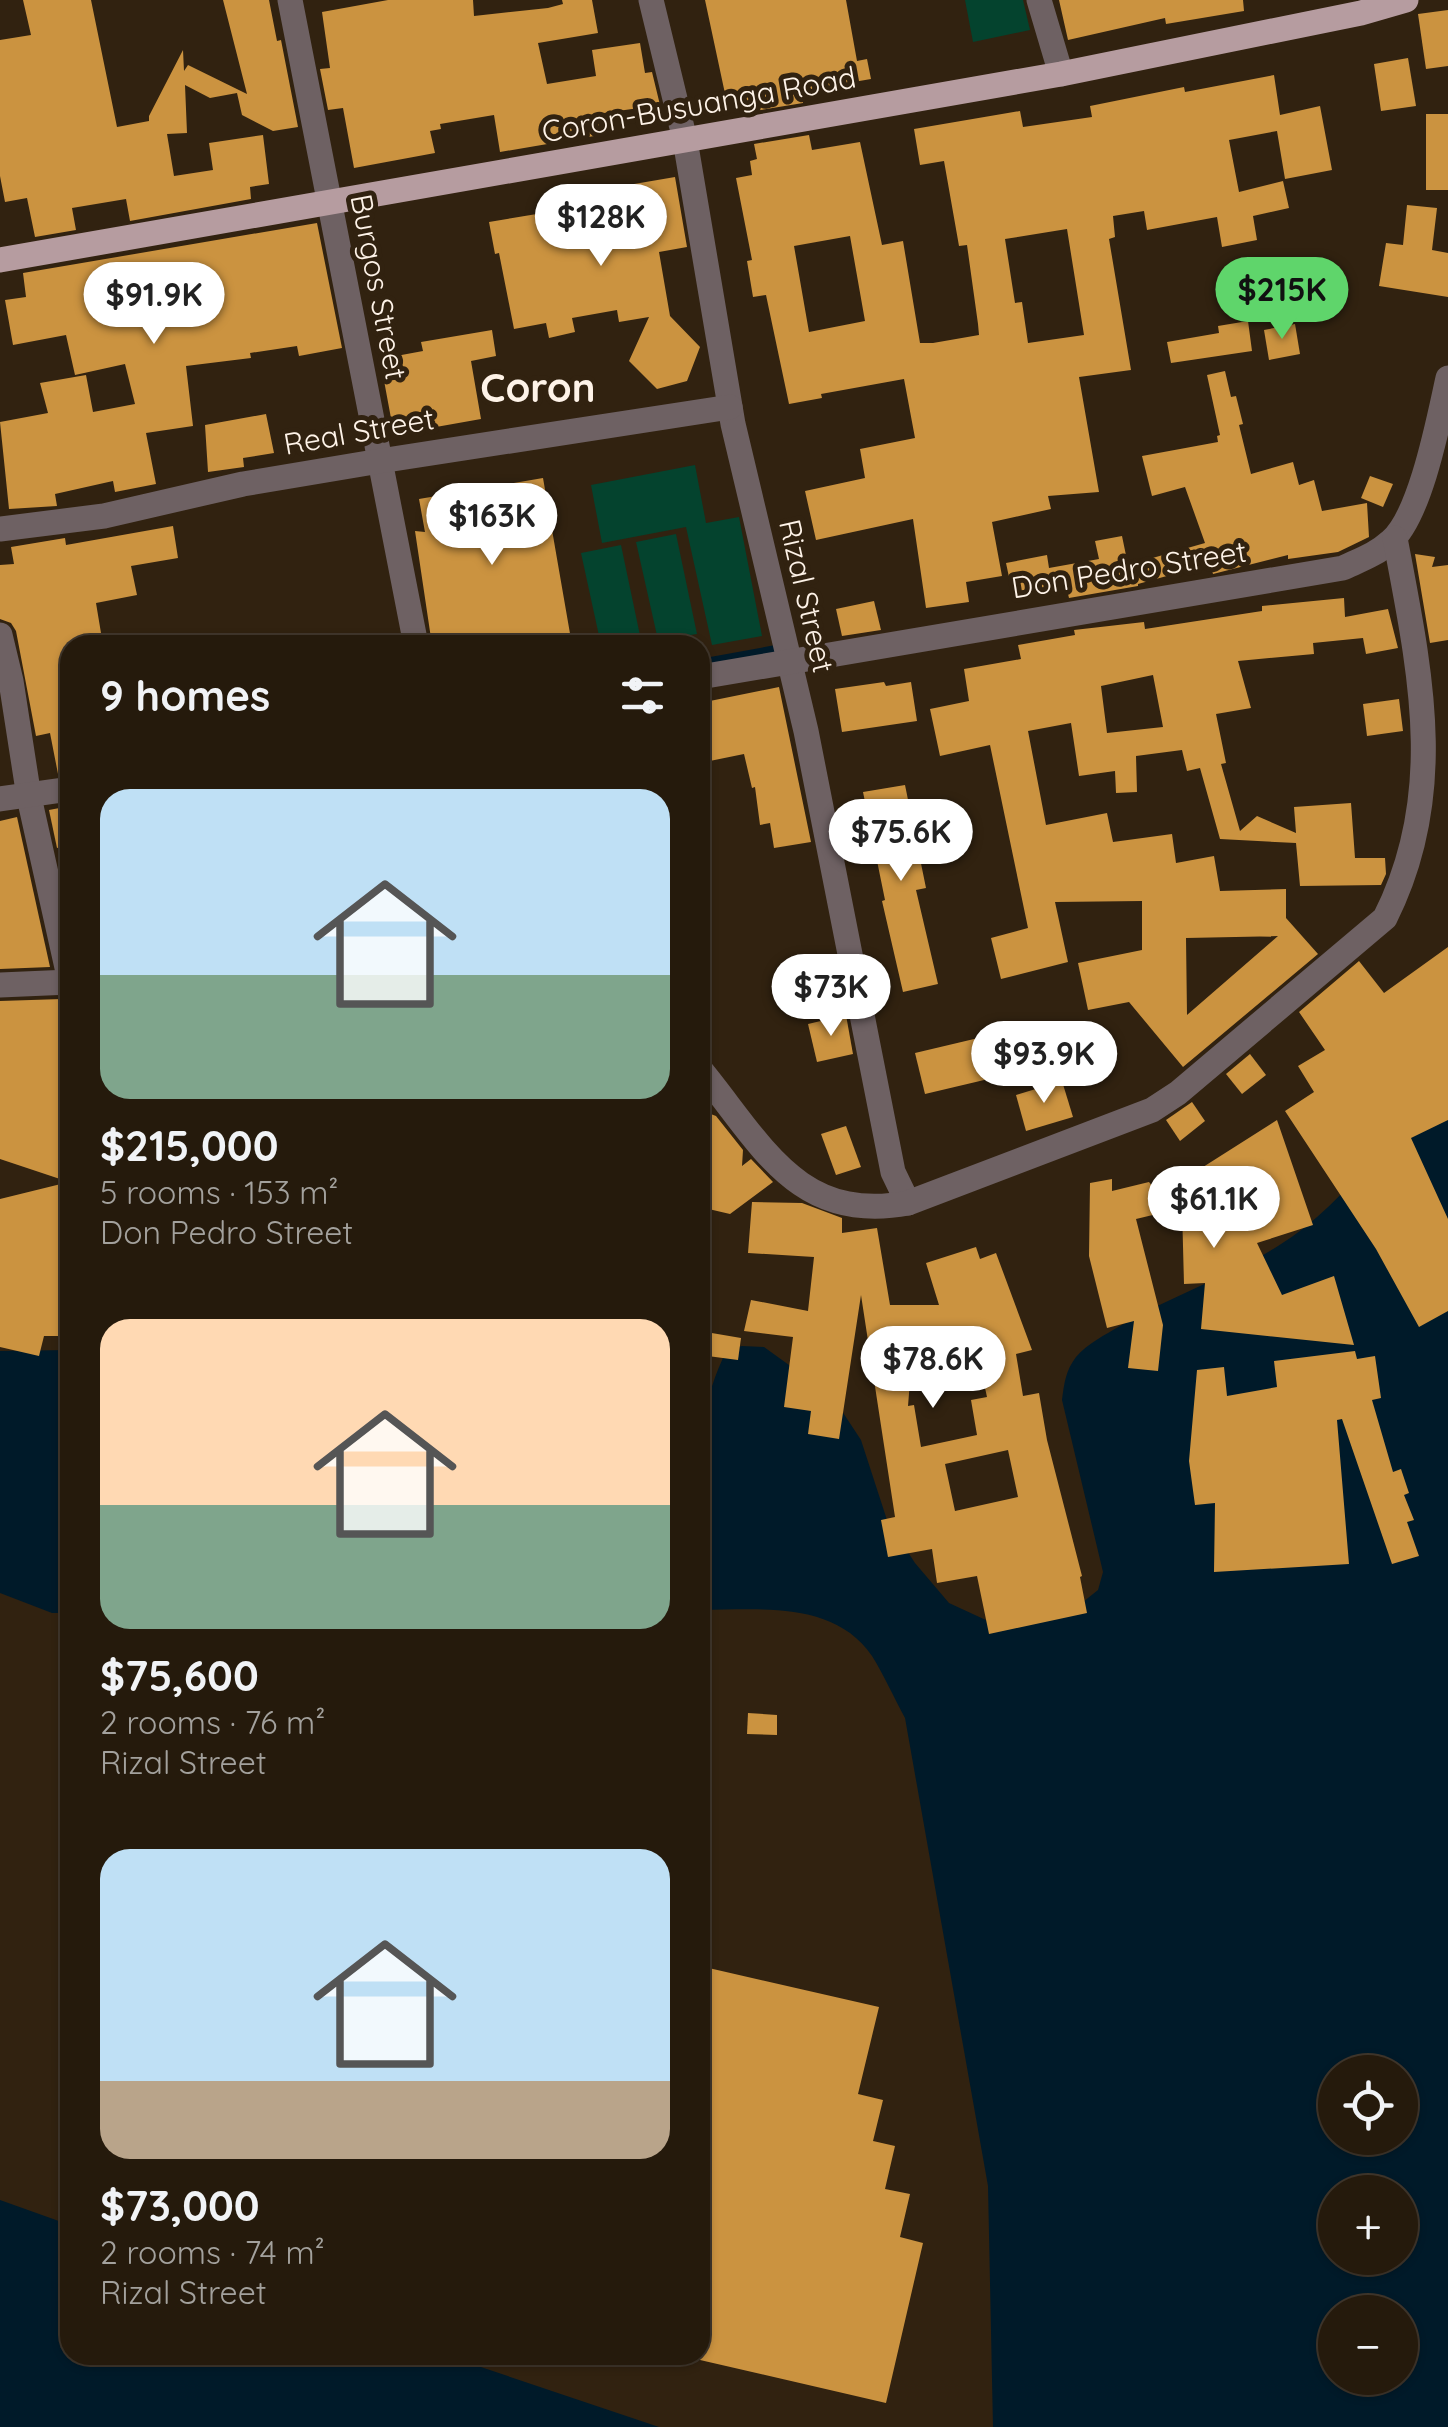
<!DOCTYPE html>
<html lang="en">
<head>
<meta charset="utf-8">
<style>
  body { margin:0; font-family:Quicksand,sans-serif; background:#2d2315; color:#f1f3f6; height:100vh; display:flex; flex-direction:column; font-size:38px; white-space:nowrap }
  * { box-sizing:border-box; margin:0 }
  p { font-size:32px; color:#a3a19d }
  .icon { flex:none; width:55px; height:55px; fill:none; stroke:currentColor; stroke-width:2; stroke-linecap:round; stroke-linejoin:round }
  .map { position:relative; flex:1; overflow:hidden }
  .details { position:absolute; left:60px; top:635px; width:650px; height:1730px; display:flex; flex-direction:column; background:#251a0c; border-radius:30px; box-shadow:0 2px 8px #0004,0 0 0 2px #42382d }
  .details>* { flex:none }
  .fabs { position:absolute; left:1318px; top:2055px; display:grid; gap:20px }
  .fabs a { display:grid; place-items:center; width:100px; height:100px; border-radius:50%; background:#251a0c; box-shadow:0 2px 8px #0004,0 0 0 2px #42382d; font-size:50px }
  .price { position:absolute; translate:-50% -85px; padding:0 22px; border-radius:35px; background:#fff; color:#222; font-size:32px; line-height:65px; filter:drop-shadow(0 2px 5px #0008) }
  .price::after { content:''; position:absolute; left:50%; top:60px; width:30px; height:22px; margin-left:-15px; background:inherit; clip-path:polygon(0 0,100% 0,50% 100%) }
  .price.active { background:#5fd56b; color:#111 }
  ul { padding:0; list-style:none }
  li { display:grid; align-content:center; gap:20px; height:530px; padding:0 40px }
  li span { display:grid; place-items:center; height:310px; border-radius:30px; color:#555 }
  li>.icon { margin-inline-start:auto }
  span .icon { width:180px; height:180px; fill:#fffc; stroke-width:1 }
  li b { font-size:42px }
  h2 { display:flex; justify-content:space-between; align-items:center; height:120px; padding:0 40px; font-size:42px }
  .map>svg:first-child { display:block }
  .green { fill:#04432e }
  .water { fill:#001a29; fill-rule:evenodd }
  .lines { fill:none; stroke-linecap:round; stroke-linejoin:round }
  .stream { stroke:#001a29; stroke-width:8 }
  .building { fill:#cb9340; fill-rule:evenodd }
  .minor { stroke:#6e6163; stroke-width:25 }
  .major { stroke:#b69ca0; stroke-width:25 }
  .labels { text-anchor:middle; stroke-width:10; stroke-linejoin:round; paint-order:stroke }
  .street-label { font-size:30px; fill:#fef3e8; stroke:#312210 }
  .district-label { font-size:40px; font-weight:bold; fill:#fef3e8; stroke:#312210 }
</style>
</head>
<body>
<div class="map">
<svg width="1448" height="2427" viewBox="0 0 1448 2427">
  <rect width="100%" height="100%" fill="#312210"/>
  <!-- green -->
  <g class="green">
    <polygon points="965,0 1023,0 1030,30 973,42"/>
    <polygon points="695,465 706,523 739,517 762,636 712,645 686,527 602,543 591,485"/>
    <polygon points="676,534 697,634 658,640 636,542"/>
    <polygon points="621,545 642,645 601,645 581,553"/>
  </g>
  <!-- water -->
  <g class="water">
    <path d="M1448 1049V2427H993L988 2186 905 1718C894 1698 884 1675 872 1656 834 1600 759 1610 700 1610 700 1525 686 1428 727 1350L742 1346 764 1347 832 1396 861 1440 887 1520 915 1563 949 1603 988 1621 1073 1610 1098 1590 1103 1572 1062 1400C1064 1383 1066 1370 1076 1357 1088 1343 1105 1335 1120 1326 1171 1296 1228 1277 1278 1246 1353 1200 1400 1120 1448 1049ZM1335 2072H1400V2138H1335ZM1335 2192H1400V2258H1335ZM1335 2312H1400V2378H1335Z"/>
    <polygon points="70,1350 70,1613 52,1613 0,1593 0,1351"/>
    <polygon points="0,2200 70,2225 70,2355 445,2355 659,2427 0,2427"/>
  </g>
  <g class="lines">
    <!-- stream -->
    <polyline class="stream" points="700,663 776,649"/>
  </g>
  <!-- building -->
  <g class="building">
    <polygon points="23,0 91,0 117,127 149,121 149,116 183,50 184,71 188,65 247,94 223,0 269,0 277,41 281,40 298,127 273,131 242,115 237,93 210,98 185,85 187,133 167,134 174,176 213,170 209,143 263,135 269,184 250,187 251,199 130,221 126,199 72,208 76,230 35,237 27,198 5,202 0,176 0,40 31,35"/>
    <polygon points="388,0 473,0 474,16 548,8 563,4 562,0 592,0 598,33 538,43 547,84 596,76 592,50 640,43 645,73 652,72 660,105 597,114 600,135 500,152 494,115 440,124 441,129 430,131 435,153 354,168 343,108 328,110 320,69 330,68 322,12"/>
    <polygon points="705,0 846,0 857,61 867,59 871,79 801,91 803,103 748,112 746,100 727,103"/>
    <polygon points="1059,0 1243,0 1244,11 1166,24 1165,18 1068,40"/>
    <polygon points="1448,10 1448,66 1426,69 1418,14"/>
    <polygon points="1408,58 1416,106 1381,111 1374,64"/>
    <path d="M1274 75 1280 115 1320 106 1332 170 1285 179 1277 131 1229 140 1239 192 1283 181 1289 208 1253 216 1257 240 1222 247 1217 217 1147 230 1144 211 1113 216 1115 237 1109 239 1131 370 1079 377 1099 492 1048 496 1051 509 992 522 1002 576 966 582 969 602 926 608 913 519 816 540 805 491 865 478 860 449 915 438 904 379 821 394 822 398 789 404 766 295 753 297 747 261 752 260 736 178 752 175 750 161 757 159 754 144 809 135 812 150 860 142 882 245 903 241 920 343H933L979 335 978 324 967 245 959 246 944 161 920 165 914 129 1020 111 1023 127 1092 117 1090 106 1184 87 1185 92ZM1067 229 1084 335 1028 343 1022 302 1015 303 1005 239ZM850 236 865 321 809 332 794 246Z"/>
    <rect x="1426" y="114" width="22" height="76"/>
    <polygon points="675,177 687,247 659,252 670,316 700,347 687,381 657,389 629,361 649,317 619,322 617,310 572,318 575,332 549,338 546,323 514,329 499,253 495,254 489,222 567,209 564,196"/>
    <polygon points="1407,205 1437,208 1432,250 1448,253 1448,297 1379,286 1386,243 1403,245"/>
    <polygon points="317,223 342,348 299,356 297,346 250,353 251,358 186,366 193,426 146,433 156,484 115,492 113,481 55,494 57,506 9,509 0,422 48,413 40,383 86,375 93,412 135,404 125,364 75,375 66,335 13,345 5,300 26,297 23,273"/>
    <polygon points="1248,321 1252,351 1171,363 1167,342 1219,333 1218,326"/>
    <polygon points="1295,324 1300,354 1269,360 1264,330"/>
    <polygon points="492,330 496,356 471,361 481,419 436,427 435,421 393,429 380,359 423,351 421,342"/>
    <polygon points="1225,371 1231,397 1236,396 1243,424 1239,425 1251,474 1293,462 1299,485 1314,480 1322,511 1367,503 1369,537 1338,552 1288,559 1288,555 1213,574 1210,564 1138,584 1138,586 1069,598 1066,586 1013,596 1006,563 1047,555 1049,568 1099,559 1095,541 1122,536 1128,565 1205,543 1185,487 1152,496 1142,456 1218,442 1217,436 1220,435 1207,375"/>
    <polygon points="266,414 274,453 243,458 244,467 208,472 205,425"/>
    <polygon points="1370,476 1393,484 1383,507 1361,498"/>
    <polygon points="543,478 572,645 432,645 415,531 425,532 419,499"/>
    <polygon points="173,526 178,558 131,566 137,595 96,603 103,645 70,645 70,773 58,774 50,733 36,736 16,631 11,623 0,619 0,565 14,564 11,547 65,538 66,545"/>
    <polygon points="1415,554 1435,557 1432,567 1448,565 1448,640 1430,643"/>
    <path d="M1344 598 1345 617 1388 609 1398 648 1366 654 1363 638 1313 643 1314 654 1238 661 1251 708 1216 714 1226 763 1221 764 1240 831 1257 816 1296 833 1294 807 1351 803 1355 858H1385L1386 874 1381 885 1300 886 1296 843 1220 839 1200 768 1187 771 1182 750 1136 756 1137 792 1116 793 1115 771 1079 776 1071 723 1028 731 1046 825 1107 813 1113 842 1172 834 1176 863 1214 856 1220 891 1286 889V918L1318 954 1183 1067 1129 1002 1088 1010 1078 963 1142 950V901L1055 902 1068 962 1001 979 991 938 1028 928 990 745 940 756 930 709 969 701 964 669 1021 659 1018 645 1075 635 1074 630 1144 622 1145 629 1262 611V606ZM1153 675 1163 727 1107 733 1101 686ZM1278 936 1187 1015 1186 938Z"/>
    <polygon points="874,601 881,630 842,636 836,609"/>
    <polygon points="884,682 886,686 911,682 917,721 842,732 835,689"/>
    <polygon points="779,687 811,842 774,848 770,823 760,825 755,787 752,788 744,754 700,763 700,703"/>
    <polygon points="1399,699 1403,731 1367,736 1363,704"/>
    <polygon points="905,785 926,888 916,890 938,984 903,992 882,901 885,900 863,792"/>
    <polygon points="70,806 70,845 57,848 49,810"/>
    <polygon points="17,817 50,967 0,969 0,821"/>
    <polygon points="1448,947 1448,1120 1411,1138 1448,1219 1448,1311 1419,1327 1376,1249 1285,1111 1314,1092 1298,1066 1325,1050 1299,1012 1359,961 1384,993"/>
    <polygon points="62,999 70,1000 70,1098 64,1127 70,1128 70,1182 66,1201 70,1202 70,1336 44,1336 39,1356 0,1347 0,1199 69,1182 0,1159 0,1001"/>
    <polygon points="846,1015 853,1054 817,1062 808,1024"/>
    <polygon points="1012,1030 1022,1071 925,1094 915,1053"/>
    <polygon points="1250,1054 1266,1075 1242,1094 1226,1074"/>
    <polygon points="1062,1081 1073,1117 1026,1131 1016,1095"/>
    <polygon points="1192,1102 1205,1121 1180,1141 1166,1120"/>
    <polygon points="700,1110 716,1116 743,1150 742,1166 751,1159 773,1182 730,1214 700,1207"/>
    <polygon points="1277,1120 1313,1225 1257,1243 1282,1295 1334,1276 1354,1345 1201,1329 1205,1283 1184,1284 1182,1208 1136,1219 1163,1325 1158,1371 1128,1368 1134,1321 1107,1328 1089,1256 1090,1183 1112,1179 1112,1191 1149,1182 1159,1195"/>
    <polygon points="846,1126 861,1167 836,1175 821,1134"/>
    <path d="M752 1202 802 1203 842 1218V1233L877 1228 890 1305H939L926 1263 976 1247 980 1259 996 1253 1032 1350 1016 1354 1023 1396 1039 1393 1047 1440 1082 1576 1080 1577 1087 1613 989 1634 977 1576 937 1583 932 1549 888 1557 881 1520 895 1517 861 1295 839 1439 808 1434 811 1411 784 1407 793 1337 744 1331 751 1300 808 1311 814 1257 748 1253ZM950 1342H975L987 1397 971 1400 977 1435 921 1447 914 1405 908 1406 912 1356ZM1008 1450 1018 1497 955 1511 945 1464Z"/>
    <polygon points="700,1331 741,1338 738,1360 700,1355"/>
    <polygon points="1355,1351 1357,1359 1375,1356 1381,1398 1372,1400 1393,1472 1401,1469 1409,1493 1404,1495 1414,1520 1407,1522 1419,1556 1392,1564 1342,1419 1337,1420 1349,1564 1214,1572 1215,1503 1195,1505 1189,1461 1197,1370 1224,1367 1227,1396 1277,1387 1274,1361"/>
    <polygon points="748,1713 777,1715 777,1735 747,1734"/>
    <polygon points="700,1966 879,2007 858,2094 883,2100 873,2141 895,2146 885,2189 910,2194 900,2237 923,2243 886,2403 700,2360"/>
  </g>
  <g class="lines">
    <!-- minor -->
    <g class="minor">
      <polyline points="290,0 416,645"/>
      <polyline points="651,0 685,140 733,424 806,731 893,1172 908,1203"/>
      <polyline points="1039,0 1061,74"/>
      <polyline points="0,529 104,516 243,484 380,461 730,407"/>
      <polyline points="0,635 11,681 29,797 70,981"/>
      <path d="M700 677 1343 568C1360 560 1377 554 1391 541 1421 515 1439 418 1448 378"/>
      <polyline points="0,799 70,789"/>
      <polyline points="0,985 70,982"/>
      <path d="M700 1069C761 1143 797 1224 908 1203L1152 1110 1178 1093 1385 918C1448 793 1420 671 1395 538"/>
    </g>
    <!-- major -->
    <polyline class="major" points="0,260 1061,74 1361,13 1406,0"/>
  </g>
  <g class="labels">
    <!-- street labels -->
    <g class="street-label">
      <text transform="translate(699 105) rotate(-10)" y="10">Coron-Busuanga Road</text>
      <text transform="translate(378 287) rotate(79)" y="10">Burgos Street</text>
      <text transform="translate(359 432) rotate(-10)" y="10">Real Street</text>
      <text transform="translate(1129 570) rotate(-9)" y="10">Don Pedro Street</text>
      <text transform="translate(806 596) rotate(77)" y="10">Rizal Street</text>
    </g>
    <!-- district labels -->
    <g class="district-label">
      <text x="538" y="402">Coron</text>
    </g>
  </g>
</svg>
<div class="fabs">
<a><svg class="icon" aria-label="locate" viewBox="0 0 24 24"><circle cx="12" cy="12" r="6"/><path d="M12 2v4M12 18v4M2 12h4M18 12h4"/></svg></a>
<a>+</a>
<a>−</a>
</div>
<b class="price" style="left:601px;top:269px">$128K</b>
<b class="price active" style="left:1282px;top:342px">$215K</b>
<b class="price" style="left:154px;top:347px">$91.9K</b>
<b class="price" style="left:492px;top:568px">$163K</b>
<b class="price" style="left:901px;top:884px">$75.6K</b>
<b class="price" style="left:831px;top:1039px">$73K</b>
<b class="price" style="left:1044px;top:1106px">$93.9K</b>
<b class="price" style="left:1214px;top:1251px">$61.1K</b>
<b class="price" style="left:933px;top:1411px">$78.6K</b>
<section class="details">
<h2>9 homes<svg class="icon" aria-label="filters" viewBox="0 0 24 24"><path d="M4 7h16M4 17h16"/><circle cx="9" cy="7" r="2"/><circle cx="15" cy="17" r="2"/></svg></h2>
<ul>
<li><span style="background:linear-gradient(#bfe0f5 60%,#7fa58c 0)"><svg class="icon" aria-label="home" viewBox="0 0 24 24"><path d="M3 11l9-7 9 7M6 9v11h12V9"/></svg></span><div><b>$215,000</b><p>5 rooms · 153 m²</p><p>Don Pedro Street</p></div></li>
<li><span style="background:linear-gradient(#ffd9b3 60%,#7fa58c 0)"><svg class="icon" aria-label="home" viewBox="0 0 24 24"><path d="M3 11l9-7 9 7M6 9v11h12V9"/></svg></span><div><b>$75,600</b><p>2 rooms · 76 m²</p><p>Rizal Street</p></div></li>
<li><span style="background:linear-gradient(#bfe0f5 75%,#b9a48a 0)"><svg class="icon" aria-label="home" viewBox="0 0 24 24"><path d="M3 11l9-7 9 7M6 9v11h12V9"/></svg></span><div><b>$73,000</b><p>2 rooms · 74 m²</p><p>Rizal Street</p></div></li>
</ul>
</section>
</div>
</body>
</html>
